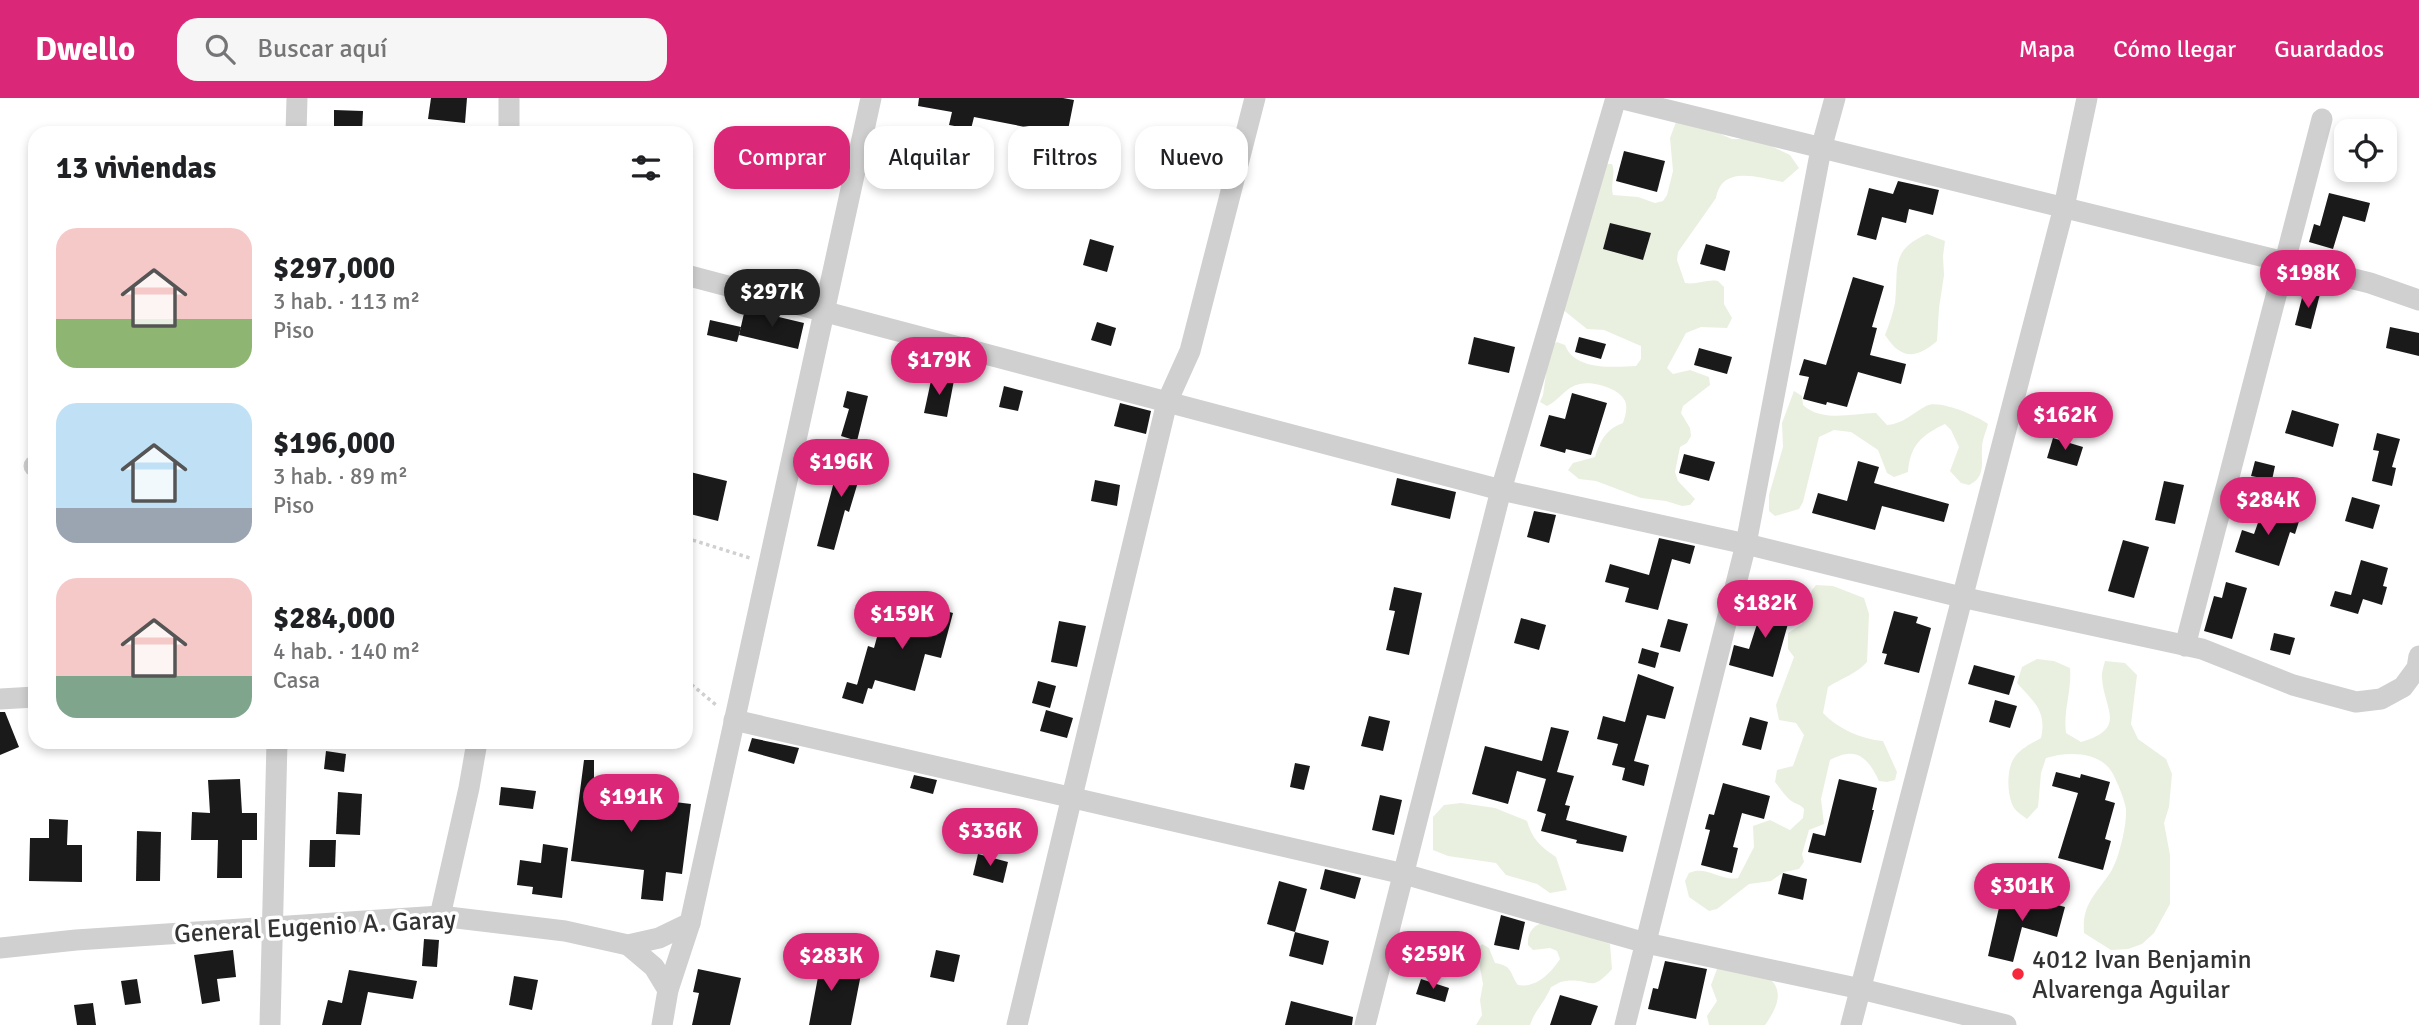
<!DOCTYPE html>
<html lang="es">
<head>
<meta charset="utf-8">
<style>
  body { margin:0; font-family:Signika,sans-serif; background:#f6f6f6; color:#202124; height:100vh; display:flex; flex-direction:column; font-size:26px; white-space:nowrap }
  * { box-sizing:border-box; margin:0 }
  p { font-size:23px; color:#757577 }
  .icon { flex:none; width:38px; height:38px; fill:none; stroke:currentColor; stroke-width:2; stroke-linecap:round; stroke-linejoin:round }
  .map { position:relative; flex:1; overflow:hidden }
  .panel { position:absolute; left:28px; top:28px; width:665px; height:623px; display:flex; flex-direction:column; background:#fff; border-radius:21px; box-shadow:0 4px 10px #0003 }
  .panel>* { flex:none }
  .guide { position:absolute; left:714px; top:28px; width:665px; height:63px; display:flex; gap:14px }
  .tools { position:absolute; left:2334px; top:21px; display:grid; gap:14px }
  .tools a { display:grid; place-items:center; width:63px; height:63px; border-radius:14px; background:#fff; box-shadow:0 4px 10px #0003; font-size:35px }
  .price { position:absolute; translate:-50% -60px; padding:0 16px; border-radius:24px; background:#db2777; color:#fff; font-size:23px; line-height:46px; filter:drop-shadow(0 2px 4px #0008) }
  .price::after { content:''; position:absolute; left:50%; top:42px; width:21px; height:16px; margin-left:-10px; background:inherit; clip-path:polygon(0 0,100% 0,50% 100%) }
  .price.current { background:#222; color:#fff }
  ul { padding:0; list-style:none }
  li { display:flex; align-items:center; gap:21px; height:175px; padding:0 28px }
  li span { display:grid; place-items:center; flex:none; width:196px; height:140px; border-radius:21px; color:#555 }
  li>.icon { margin-inline-start:auto }
  span .icon { width:84px; height:84px; fill:#fffc; stroke-width:1 }
  li b { font-size:30px }
  h2 { display:flex; justify-content:space-between; align-items:center; height:84px; padding:0 28px; font-size:30px }
  .chip { padding:0 24px; border-radius:21px; background:#fff; box-shadow:0 4px 10px #0003; font-size:24px; line-height:63px }
  .chip.current { background:#db2777; color:#fff }
  header { display:flex; align-items:center; gap:42px; box-sizing:border-box; height:98px; padding:0 35px; background:#db2777; color:#fff }
  header strong { font-size:33px }
  nav { display:flex; gap:38px; margin-inline-start:auto; font-size:24px }
  .search { width:490px; height:63px; background:#f6f6f6; display:flex; align-items:center; gap:18px; box-sizing:border-box; padding:0 24px; border-radius:21px; color:#757577; font-size:26px }
  .map>svg:first-child { display:block }
  .green { fill:#e9f0e0 }
  .building { fill:#1a1a1a }
  .lines { fill:none; stroke-linecap:round; stroke-linejoin:round }
  .path { stroke:#d0d0d0; stroke-width:3.5; stroke-dasharray:3.5 3.5; stroke-linecap:butt }
  .street { stroke:#d0d0d0; stroke-width:21 }
  .poi-dot { fill:#f7283c; stroke:#fff; stroke-width:2.5 }
  .labels { text-anchor:middle; stroke-width:7; stroke-linejoin:round; paint-order:stroke }
  .street-label { font-size:26px; fill:#333; stroke:#fff }
  .poi-label { font-size:26px; fill:#333; stroke:#fff; text-anchor:start }
</style>
</head>
<body>
<header>
<strong>Dwello</strong>
<div class="search"><svg class="icon" aria-label="search" viewBox="0 0 24 24"><circle cx="10" cy="10" r="6"/><path d="M15 15l6 6"/></svg>Buscar aquí</div>
<nav><a>Mapa</a><a>Cómo llegar</a><a>Guardados</a></nav>
</header>
<div class="map">
<svg width="2419" height="927" viewBox="0 0 2419 927">
  <rect width="100%" height="100%" fill="#fff"/>
  <!-- green -->
  <g class="green">
    <path d="M1676 24 1716 34 1732 41H1750L1767 46 1790 57 1799 70 1783 84C1759 80 1722 66 1716 100L1678 154 1677 162 1685 185C1697 187 1706 181 1718 183L1724 189V206L1732 220 1727 230 1701 229 1686 235 1667 270 1673 276 1690 272 1709 279 1710 287 1683 308 1681 315 1690 330 1691 338 1687 345 1680 349 1675 374 1678 383 1695 401 1690 407 1682 408 1666 403 1641 400 1596 383 1579 381 1568 372 1573 365 1595 359C1600 343 1606 331 1623 325 1625 319 1628 310 1625 303 1619 290 1593 283 1580 286 1565 289 1560 302 1547 308L1540 304 1543 297 1550 248 1557 244 1565 247C1575 273 1613 269 1636 268L1641 261V248L1604 232 1587 231 1562 211 1603 66H1612C1616 76 1610 86 1613 97L1638 99 1655 105 1663 103 1667 97 1673 73 1670 40Z"/>
    <path d="M1927 136 1945 143 1943 158 1944 177 1939 210 1937 243C1916 261 1901 262 1885 237 1889 227 1893 215 1895 205 1899 170 1889 153 1927 136Z"/>
    <path d="M1794 293 1802 298 1803 307C1823 325 1852 315 1876 315L1887 327C1903 326 1913 315 1926 308 1939 301 1977 318 1988 326 1986 334 1982 342 1982 350 1981 365 1986 379 1969 387L1961 385 1950 373 1959 349 1951 332 1945 326C1922 337 1910 347 1908 374L1894 379 1887 375 1878 352 1851 334 1834 332 1819 339 1803 404 1799 411 1775 418 1769 413V397L1783 349 1782 325Z"/>
    <path d="M1816 487 1833 488 1864 500 1869 516 1867 564C1856 576 1842 580 1828 589L1823 615C1838 631 1861 641 1883 643L1897 674 1895 682 1887 684 1879 683C1867 658 1856 648 1830 662L1821 701 1824 726 1809 732 1802 756 1804 764 1799 771 1784 774 1771 783 1749 786 1717 811 1709 813 1689 799 1685 783 1689 775C1707 767 1721 784 1738 780L1754 749 1753 728 1770 722 1790 732 1803 720 1804 711C1800 706 1795 706 1790 702 1784 697 1780 690 1775 684L1777 672 1793 668 1804 637 1796 625 1779 622 1776 607 1794 559 1788 551V535L1802 526 1812 492Z"/>
    <path d="M2037 561 2054 563 2070 570C2072 593 2063 612 2066 635L2081 644C2128 630 2104 612 2102 580 2101 575 2104 568 2105 563L2125 565 2137 577 2131 626 2138 641 2166 661 2172 676 2169 709 2164 725 2170 757V806L2154 835 2142 846 2128 851 2111 852 2084 835C2082 808 2093 799 2108 778 2118 766 2127 728 2126 711 2124 700 2118 686 2113 676 2101 653 2068 653 2046 660L2041 675 2038 709 2027 721C2023 718 2017 714 2014 710 2007 698 2006 672 2014 660 2020 651 2032 645 2041 640 2047 613 2034 604 2017 585L2022 569Z"/>
    <path d="M1461 705 1495 710 1527 723C1532 741 1541 749 1556 759L1567 792 1550 795 1537 786 1506 777 1496 765 1448 758 1433 752V719L1444 707Z"/>
    <path d="M1546 824 1610 846 1612 871C1590 896 1591 880 1566 883 1560 883 1556 887 1551 889 1545 904 1535 912 1530 927H1476L1482 917 1480 902 1483 886 1477 853 1482 846 1489 850 1495 865C1513 868 1509 874 1518 887 1536 890 1550 876 1560 861L1557 853 1550 850 1533 852 1528 847C1527 834 1534 826 1546 824Z"/>
    <path d="M1734 870C1744 873 1758 874 1767 879 1787 892 1775 913 1765 927H1709L1707 918 1717 903 1711 887 1717 871Z"/>
  </g>
  <!-- building -->
  <g class="building">
    <polygon points="431,0 467,0 465,25 428,21"/>
    <polygon points="919,0 1063,0 1074,2 1067,37 974,19 971,31 949,27 952,14 918,8"/>
    <polygon points="334,12 363,13 362,35 334,35"/>
    <polygon points="1160,50 1189,59 1182,84 1153,76"/>
    <polygon points="1624,53 1665,63 1657,94 1616,83"/>
    <polygon points="1898,83 1939,92 1933,117 1909,111 1906,125 1882,119 1876,142 1857,137 1869,90 1893,96"/>
    <polygon points="2329,95 2370,105 2365,124 2343,118 2333,151 2309,144 2314,126 2320,128"/>
    <polygon points="1610,125 1651,135 1643,162 1603,151"/>
    <polygon points="1090,141 1114,148 1107,174 1083,167"/>
    <polygon points="1706,146 1730,153 1725,173 1700,166"/>
    <polygon points="1853,179 1884,188 1872,229 1877,230 1870,257 1906,266 1901,286 1858,274 1847,309 1827,304 1826,307 1803,301 1809,279 1799,277 1804,261 1826,267"/>
    <polygon points="2304,192 2320,196 2311,231 2295,227"/>
    <polygon points="745,211 804,225 798,251 739,237"/>
    <polygon points="710,222 741,229 737,244 707,237"/>
    <polygon points="1097,224 1116,230 1111,248 1091,242"/>
    <polygon points="2390,229 2419,235 2419,258 2386,250"/>
    <polygon points="1474,239 1515,249 1509,275 1468,266"/>
    <polygon points="1579,239 1606,246 1601,261 1575,254"/>
    <polygon points="1699,250 1732,259 1727,276 1694,267"/>
    <polygon points="932,278 954,282 947,319 924,315"/>
    <polygon points="1004,288 1023,293 1018,313 999,309"/>
    <polygon points="847,293 868,298 857,343 841,338 849,311 843,309"/>
    <polygon points="1572,295 1607,305 1591,357 1566,351 1565,355 1540,348 1549,317 1565,321"/>
    <polygon points="1120,305 1151,313 1146,336 1114,328"/>
    <polygon points="2292,312 2339,326 2333,349 2285,335"/>
    <polygon points="2377,335 2400,341 2392,369 2396,370 2392,388 2372,383 2379,353 2373,352"/>
    <polygon points="2053,340 2083,349 2077,368 2047,360"/>
    <polygon points="1684,356 1715,364 1709,383 1679,375"/>
    <polygon points="841,357 868,365 862,385 858,384 849,414 845,412 834,452 817,448"/>
    <polygon points="1858,363 1879,369 1874,385 1949,406 1944,424 1882,408 1875,432 1812,415 1818,395 1847,403"/>
    <polygon points="2255,363 2275,368 2272,382 2251,378"/>
    <polygon points="686,373 727,383 718,423 686,415"/>
    <polygon points="1397,380 1456,394 1450,421 1391,407"/>
    <polygon points="1095,382 1120,387 1117,408 1091,403"/>
    <polygon points="2164,383 2184,387 2175,426 2155,422"/>
    <polygon points="2352,399 2380,407 2373,431 2345,423"/>
    <polygon points="2264,408 2300,420 2295,436 2290,434 2279,468 2235,454 2242,432 2254,436"/>
    <polygon points="1534,413 1556,417 1549,445 1527,439"/>
    <polygon points="1659,440 1695,448 1690,466 1672,461 1658,512 1625,504 1629,490 1605,484 1610,466 1649,477"/>
    <polygon points="2123,442 2149,449 2134,500 2108,493"/>
    <polygon points="2361,462 2388,470 2383,488 2387,489 2382,507 2363,501 2358,516 2330,508 2335,493 2351,497"/>
    <polygon points="2226,484 2247,490 2232,541 2204,533 2214,498 2222,500"/>
    <polygon points="1394,489 1422,495 1409,557 1386,552 1395,513 1389,512"/>
    <polygon points="1765,501 1793,508 1773,579 1729,567 1734,547 1749,551"/>
    <polygon points="918,505 953,515 941,560 925,556 915,593 875,582 872,591 868,590 863,606 842,600 847,584 865,589 857,587 868,548 874,550 883,517 912,525"/>
    <polygon points="1894,513 1918,519 1916,525 1931,530 1919,575 1884,566 1887,556 1882,555"/>
    <polygon points="1521,520 1546,527 1539,552 1514,545"/>
    <polygon points="1668,521 1688,526 1680,554 1660,549"/>
    <polygon points="1059,523 1086,528 1077,569 1051,564"/>
    <polygon points="2274,535 2295,540 2290,557 2270,552"/>
    <polygon points="1642,550 1659,555 1655,570 1638,565"/>
    <polygon points="1974,567 2015,578 2009,597 1968,586"/>
    <polygon points="1638,576 1674,589 1665,621 1647,617 1634,663 1649,667 1644,688 1622,682 1625,670 1612,667 1618,646 1597,641 1603,618 1625,624"/>
    <polygon points="1038,583 1056,588 1050,610 1032,605"/>
    <polygon points="1995,602 2017,608 2010,630 1989,624"/>
    <polygon points="1046,612 1073,620 1067,640 1040,633"/>
    <polygon points="0,614 5,614 19,649 0,657"/>
    <polygon points="1369,618 1390,623 1383,653 1361,648"/>
    <polygon points="1750,619 1768,624 1761,652 1742,647"/>
    <polygon points="1551,629 1569,633 1557,674 1574,678 1565,707 1570,708 1566,722 1627,738 1623,754 1576,745 1577,742 1541,733 1546,716 1537,713 1546,681 1517,673 1508,706 1472,696 1485,648 1542,663"/>
    <polygon points="752,640 799,650 794,666 748,653"/>
    <polygon points="326,653 346,656 344,674 324,671"/>
    <polygon points="584,662 594,662 594,694 691,706 682,776 666,774 663,803 641,801 644,772 571,763"/>
    <polygon points="1295,665 1310,668 1304,692 1290,689"/>
    <polygon points="2056,674 2080,680 2081,676 2110,684 2105,702 2115,705 2105,741 2111,743 2103,772 2058,760 2078,695 2052,688"/>
    <polygon points="914,677 937,682 933,696 910,690"/>
    <polygon points="240,681 242,715 257,715 257,742 242,742 242,780 217,780 218,742 191,742 192,714 210,715 208,682"/>
    <polygon points="1839,681 1877,690 1872,712 1874,712 1861,765 1808,754 1813,735 1825,738"/>
    <polygon points="1723,685 1770,698 1764,721 1742,715 1733,749 1738,750 1732,775 1701,767 1710,732 1705,731 1709,716 1714,717"/>
    <polygon points="501,689 536,693 533,711 499,707"/>
    <polygon points="338,694 362,696 360,737 336,736"/>
    <polygon points="1380,697 1402,702 1394,737 1372,732"/>
    <polygon points="49,721 68,722 67,747 82,747 82,784 29,783 30,740 49,740"/>
    <polygon points="137,733 161,734 160,783 136,783"/>
    <polygon points="310,742 336,742 335,769 309,769"/>
    <polygon points="543,746 568,750 562,800 532,796 533,789 517,787 520,762 541,765"/>
    <polygon points="978,756 1008,764 1003,785 973,777"/>
    <polygon points="1325,771 1361,780 1355,801 1320,791"/>
    <polygon points="1783,775 1807,781 1803,802 1778,796"/>
    <polygon points="1279,783 1307,791 1295,834 1267,826"/>
    <polygon points="2003,792 2065,809 2057,839 2022,829 2013,864 1988,858"/>
    <polygon points="1501,817 1525,824 1519,852 1494,847"/>
    <polygon points="1295,834 1329,843 1323,867 1289,858"/>
    <polygon points="424,841 439,842 437,869 422,868"/>
    <polygon points="233,852 236,879 217,881 220,903 202,906 194,857"/>
    <polygon points="936,852 960,857 954,884 930,879"/>
    <polygon points="800,858 821,861 820,869 861,876 851,927 809,927 818,879 797,876"/>
    <polygon points="1665,863 1707,871 1696,921 1648,911 1653,890 1658,891"/>
    <polygon points="698,871 741,880 730,927 692,927 699,895 693,894"/>
    <polygon points="349,872 417,883 413,901 368,894 361,927 322,927 328,902 342,905"/>
    <polygon points="514,878 538,882 532,912 509,907"/>
    <polygon points="137,881 141,905 125,907 121,883"/>
    <polygon points="1421,881 1449,890 1445,904 1416,896"/>
    <polygon points="1560,897 1598,908 1591,927 1550,927"/>
    <polygon points="1291,903 1353,919 1352,927 1285,927"/>
    <polygon points="93,905 96,927 77,927 74,907"/>
  </g>
  <g class="lines">
    <!-- path -->
    <g class="path">
      <polyline points="686,440 750,460"/>
      <polyline points="686,582 716,607"/>
    </g>
    <!-- street -->
    <g class="street">
      <polyline points="1619,0 2370,185 2419,202"/>
      <polyline points="296,35 297,0"/>
      <polyline points="509,35 509,0"/>
      <polyline points="686,177 1501,392 1746,446 1961,499 2202,551 2293,587 2356,604 2381,601 2403,589 2417,570 2419,558"/>
      <polyline points="34,368 35,368"/>
      <polyline points="2185,548 2322,21"/>
      <polyline points="0,601 35,599"/>
      <polyline points="734,622 1404,776 1646,845 1861,891 2006,927"/>
      <polyline points="440,818 469,690 477,644"/>
      <polyline points="628,847 654,869 668,892"/>
      <polyline points="0,850 76,842 440,818 565,833 628,847 659,840 690,825"/>
      <polyline points="270,927 277,644"/>
      <polyline points="662,927 668,892 690,825 871,0"/>
      <polyline points="1017,927 1167,304 1190,253 1255,0"/>
      <polyline points="1365,927 1501,392 1616,0"/>
      <polyline points="1625,927 1746,446 1821,51 1835,0"/>
      <polyline points="1851,927 2064,109 2087,0"/>
    </g>
  </g>
  <!-- markers -->
  <circle class="poi-dot" cx="2018" cy="876" r="7"/>
  <g class="labels">
    <!-- street labels -->
    <g class="street-label">
      <text transform="translate(315 828) rotate(-3)" y="9">General Eugenio A. Garay</text>
    </g>
    <!-- poi labels -->
    <g class="poi-label">
      <text x="2032" y="870">4012 Ivan Benjamin<tspan x="2032" dy="30">Alvarenga Aguilar</tspan></text>
    </g>
  </g>
</svg>
<div class="tools">
<a><svg class="icon" aria-label="locate" viewBox="0 0 24 24"><circle cx="12" cy="12" r="6"/><path d="M12 2v4M12 18v4M2 12h4M18 12h4"/></svg></a>
</div>
<b class="price" style="left:2308px;top:212px">$198K</b>
<b class="price current" style="left:772px;top:231px">$297K</b>
<b class="price" style="left:939px;top:299px">$179K</b>
<b class="price" style="left:2065px;top:354px">$162K</b>
<b class="price" style="left:841px;top:401px">$196K</b>
<b class="price" style="left:2268px;top:439px">$284K</b>
<b class="price" style="left:1765px;top:542px">$182K</b>
<b class="price" style="left:902px;top:553px">$159K</b>
<b class="price" style="left:631px;top:736px">$191K</b>
<b class="price" style="left:990px;top:770px">$336K</b>
<b class="price" style="left:2022px;top:825px">$301K</b>
<b class="price" style="left:1433px;top:893px">$259K</b>
<b class="price" style="left:831px;top:895px">$283K</b>
<div class="guide">
<a class="chip current">Comprar</a>
<a class="chip">Alquilar</a>
<a class="chip">Filtros</a>
<a class="chip">Nuevo</a>
</div>
<section class="panel">
<h2>13 viviendas<svg class="icon" aria-label="filters" viewBox="0 0 24 24"><path d="M4 7h16M4 17h16"/><circle cx="9" cy="7" r="2"/><circle cx="15" cy="17" r="2"/></svg></h2>
<ul>
<li><span style="background:linear-gradient(#f6c9c9 65%,#8fb573 0)"><svg class="icon" aria-label="home" viewBox="0 0 24 24"><path d="M3 11l9-7 9 7M6 9v11h12V9"/></svg></span><div><b>$297,000</b><p>3 hab. · 113 m²</p><p>Piso</p></div></li>
<li><span style="background:linear-gradient(#bfe0f5 75%,#9aa5b1 0)"><svg class="icon" aria-label="home" viewBox="0 0 24 24"><path d="M3 11l9-7 9 7M6 9v11h12V9"/></svg></span><div><b>$196,000</b><p>3 hab. · 89 m²</p><p>Piso</p></div></li>
<li><span style="background:linear-gradient(#f6c9c9 70%,#7fa58c 0)"><svg class="icon" aria-label="home" viewBox="0 0 24 24"><path d="M3 11l9-7 9 7M6 9v11h12V9"/></svg></span><div><b>$284,000</b><p>4 hab. · 140 m²</p><p>Casa</p></div></li>
</ul>
</section>
</div>
</body>
</html>
